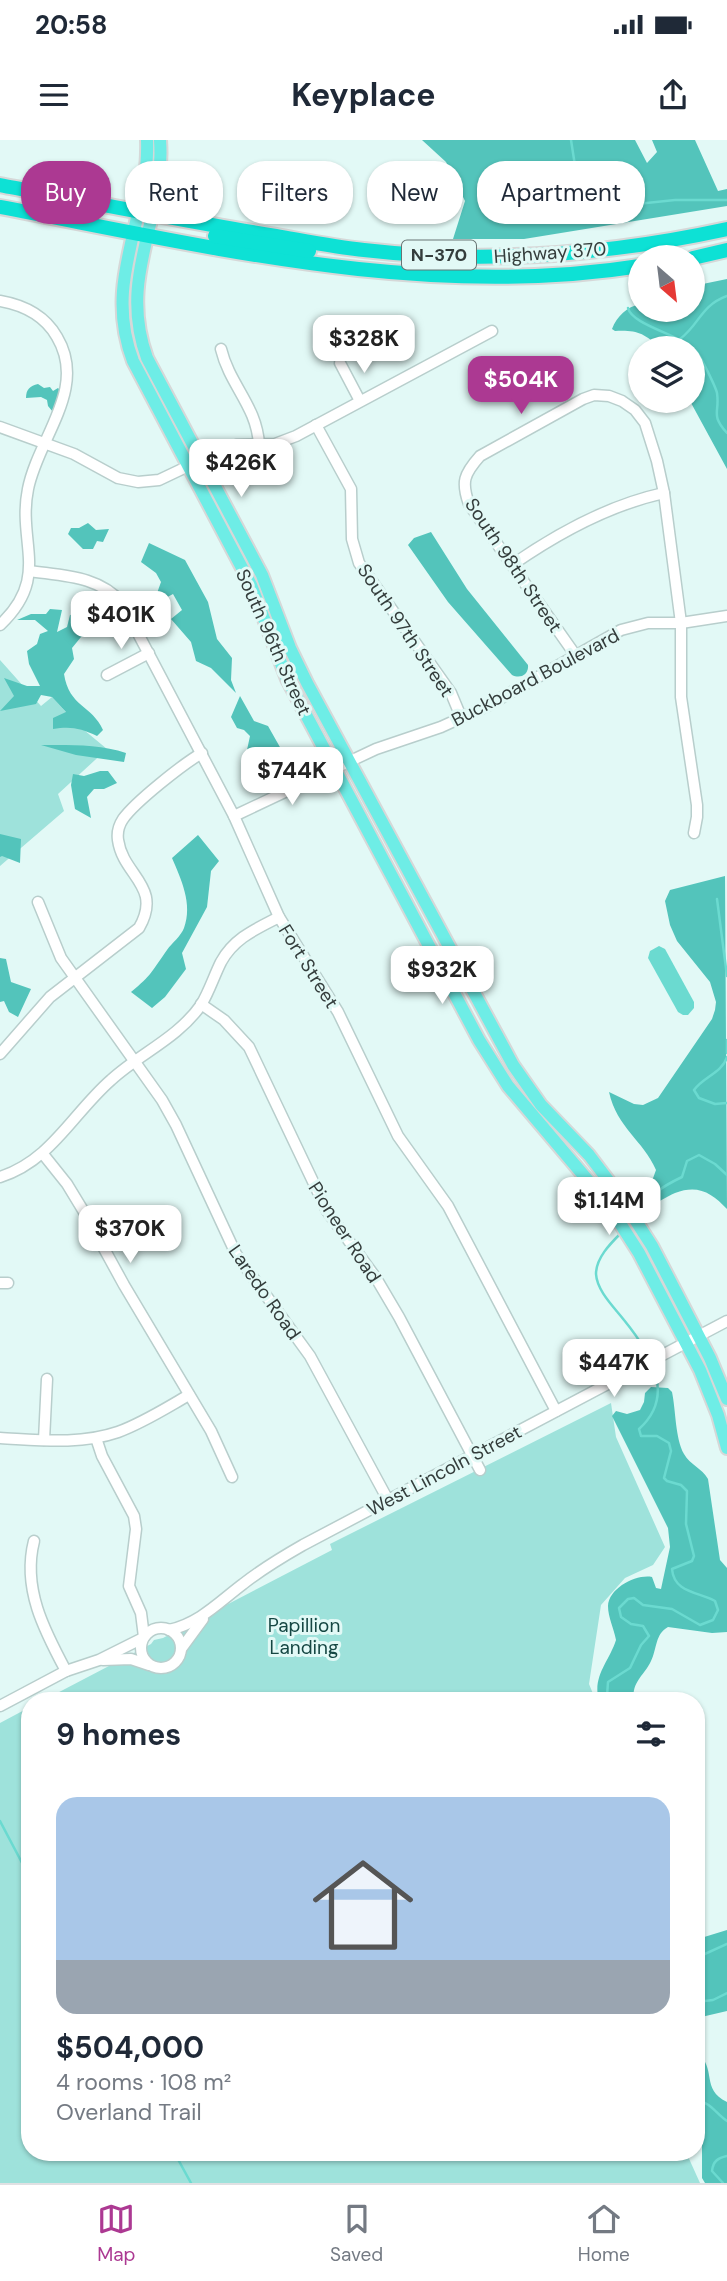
<!DOCTYPE html>
<html lang="en">
<head>
<meta charset="utf-8">
<style>
  body { margin:0; font-family:"DM Sans",sans-serif; background:#f2f2f3; color:#1f2937; height:100vh; display:flex; flex-direction:column; font-size:26px; white-space:nowrap }
  * { box-sizing:border-box; margin:0 }
  p { font-size:23px; color:#747a83 }
  .icon { flex:none; width:38px; height:38px; fill:none; stroke:currentColor; stroke-width:2; stroke-linecap:round; stroke-linejoin:round }
  .map { position:relative; flex:1; overflow:hidden }
  .side { position:absolute; left:21px; top:1552px; width:684px; height:469px; display:flex; flex-direction:column; background:#fff; border-radius:28px; box-shadow:0 2px 5px #0004 }
  .side>* { flex:none }
  .hud { position:absolute; left:21px; top:21px; width:686px; height:63px; display:flex; gap:14px }
  .needle { width:46px; rotate:152deg }
  .tools { position:absolute; left:628px; top:105px; display:grid; gap:14px }
  .tools a { display:grid; place-items:center; width:77px; height:77px; border-radius:50%; background:#fff; box-shadow:0 2px 5px #0004; font-size:35px }
  .price { position:absolute; translate:-50% -60px; padding:0 16px; border-radius:14px; background:#fff; color:#222; font-size:23px; line-height:46px; filter:drop-shadow(0 2px 4px #0008) }
  .price::after { content:''; position:absolute; left:50%; top:42px; width:21px; height:16px; margin-left:-10px; background:inherit; clip-path:polygon(0 0,100% 0,50% 100%) }
  .price.selected { background:#ac3992; color:#fff }
  ul { padding:0; list-style:none }
  li { display:grid; align-content:center; gap:14px; height:371px; padding:0 35px }
  li+li { border-top:2px solid #e0e1e3 }
  li span { display:grid; place-items:center; height:217px; border-radius:21px; color:#555 }
  li>.icon { margin-inline-start:auto }
  span .icon { width:126px; height:126px; fill:#fffc; stroke-width:1 }
  li b { font-size:30px }
  h2 { display:flex; justify-content:space-between; align-items:center; height:84px; padding:0 35px; font-size:30px }
  .chip { padding:0 24px; border-radius:28px; background:#fff; box-shadow:0 2px 5px #0004; font-size:24px; line-height:63px }
  .chip.selected { background:#ac3992; color:#fff }
  .status { display:flex; justify-content:space-between; align-items:center; height:49px; padding:0 35px; background:#fff; direction:ltr }
  .status svg { height:19px; fill:currentColor }
  header { display:flex; justify-content:space-between; align-items:center; height:91px; padding:0 35px; background:#fff; font-size:32px; font-weight:700 }
  .tab-bar { display:flex; justify-content:space-around; align-items:center; height:98px; border-top:2px solid #e0e1e3; background:#fff; font-size:19px; color:#747a83 }
  .tab-bar a { display:grid; justify-items:center; gap:4px }
  .tab-bar .selected { color:#ac3992 }
  .map>svg:first-child { display:block }
  .green { fill:#9ee2db }
  .forest { fill:#53c4bb }
  .water { fill:#6bdad0 }
  .lines { fill:none; stroke-linecap:round; stroke-linejoin:round }
  .stream { stroke:#6bdad0; stroke-width:2.5 }
  .minor-casing { stroke:#b8cecc; stroke-width:13 }
  .major-casing { stroke:#d6d8d8; stroke-width:16 }
  .highway-casing { stroke:#d6d8d8; stroke-width:18 }
  .minor { stroke:#fff; stroke-width:10 }
  .major { stroke:#6eede6; stroke-width:12 }
  .highway { stroke:#0de1d5; stroke-width:14 }
  .labels { text-anchor:middle; stroke-width:6; stroke-linejoin:round; paint-order:stroke }
  .shield { fill:#e2f9f6; stroke:#687574; stroke-width:2 }
  .shield-label { font-size:18px; font-weight:bold; fill:#343d3c }
  .street-label { font-size:19px; fill:#343d3c; stroke:#e2f9f6 }
  .park-label { font-size:19px; fill:#154743; stroke:#e2f9f6 }
</style>
</head>
<body>
<div class="status"><b>20:58</b><svg viewBox="0 0 49 12"><path d="M0 12V9h3v3zM5 12V6h3v6zM10 12V3h3v9zM15 12V0h3v12zM26 1h20v11H26zM47 4h2v5h-2z"/></svg></div>
<header><svg class="icon" aria-label="menu" viewBox="0 0 24 24"><path d="M4 6h16M4 12h16M4 18h16"/></svg>Keyplace<svg class="icon" aria-label="share" viewBox="0 0 24 24"><path d="M12 15V3M7 8l5-5 5 5M5 13v7h14v-7"/></svg></header>
<div class="map">
<svg width="727" height="2043" viewBox="0 0 727 2043">
  <rect width="100%" height="100%" fill="#e2f9f6"/>
  <!-- green -->
  <g class="green">
    <polygon points="0,520 41,566 52,557 78,585 107,609 58,654 64,671 0,726"/>
    <polygon points="611,1263 616,1297 665,1407 653,1425 625,1438 601,1465 589,1544 596,1561 42,1561 151,1504 154,1500 163,1498 332,1410 330,1404"/>
    <polygon points="30,1567 30,2012 686,2012 700,2043 0,2043 0,1583"/>
  </g>
  <!-- forest -->
  <g class="forest">
    <polygon points="422,0 635,0 647,23 657,12 652,0 695,0 718,51 727,49 727,66 524,99 453,99 465,61 446,22"/>
    <path d="M727 139V329L690 261H693V208H660C644 193 637 190 615 191L612 189C617 176 627 167 640 164V170H693V146Z"/>
    <path d="M38 244 44 248 50 247 53 251 58 248 61 251 53 272 48 266 47 260 41 257 26 258C26 249 30 246 38 244Z"/>
    <polygon points="88,383 96,390 109,389 103,402 97,401 93,409 83,409 68,394 71,388 79,388"/>
    <path d="M431 392 467 449 528 525C529 535 520 539 512 535L448 462 408 405 414 398Z"/>
    <polygon points="149,403 185,420 208,462 217,499 232,518 231,540 236,553 211,528 196,521 191,502 171,479 182,470 173,454 162,460 156,456 161,442 156,433 141,422"/>
    <path d="M50 469 62 470 57 492 67 487 70 475 82 473 95 492 81 497 72 508 74 519 64 534C69 567 92 565 103 590L97 596C81 588 70 586 53 589V578L66 572 52 557 41 555 36 564 0 571 14 556 4 538 27 546H40L29 524 27 511 37 504 40 494 48 491 35 480H17L31 474H46Z"/>
    <polygon points="240,556 254,581 268,586 285,616 279,632 281,640 273,647 262,647 265,634 247,610 250,596 244,590 237,588 231,577"/>
    <path d="M41 605C69 605 100 604 126 613L124 622 76 615Z"/>
    <polygon points="100,631 108,631 117,643 104,649 94,649 87,657 91,678 75,669 71,645 73,634 84,636"/>
    <polygon points="0,694 21,699 20,723 2,716 0,717"/>
    <path d="M198 695 219 721 211 731 207 767 182 813 186 829 165 857 152 868 131 852C152 835 152 831 167 810 172 803 181 796 184 788 193 764 181 739 172 718Z"/>
    <path d="M725 736 727 1069C712 1053 698 1044 675 1053 666 1057 658 1063 649 1065L641 1057 640 1052 652 1041 656 1030C643 1000 617 988 609 952L634 964 643 965 658 958 712 879 715 870 716 862 710 842 677 801 670 785 665 761 670 750Z"/>
    <polygon points="0,818 6,819 11,842 31,849 18,877 9,872 4,861 0,862"/>
    <path d="M651 1247 668 1248 672 1252C676 1271 675 1298 684 1314 690 1325 702 1328 708 1339L720 1420 727 1428V1492L712 1493 668 1487C655 1494 657 1509 651 1521 644 1536 631 1542 634 1561H599C592 1536 609 1522 616 1500 614 1489 608 1477 608 1466 609 1448 636 1434 652 1437L656 1448 661 1449 670 1407 668 1388 612 1276 616 1271 627 1274 640 1270 644 1262 645 1253Z"/>
    <polygon points="727,1790 727,1871 697,1878 697,1796 701,1798"/>
    <path d="M696 1911C718 1929 700 1949 727 1962V2043H705L702 2038V1993L696 1984Z"/>
  </g>
  <!-- water -->
  <polygon class="water" points="659,806 665,809 694,862 694,868 688,875 683,875 678,872 648,818 650,811"/>
  <g class="lines">
    <!-- stream -->
    <g class="stream">
      <polyline points="571,0 576,32 598,73 637,64 675,60 727,60"/>
      <path d="M628 168C632 185 681 195 695 210 700 214 716 248 717 253 720 273 710 274 727 293"/>
      <path d="M680 199C700 184 700 166 727 156"/>
      <polyline points="717,759 727,836"/>
      <polyline points="727,900 727,913"/>
      <path d="M727 917C722 933 703 937 694 950L699 958 715 964 727 963"/>
      <path d="M638 1076C649 1055 661 1047 682 1037L687 1021 699 1015 715 1024 727 1035"/>
      <path d="M610 1561 607 1556 608 1542 630 1528 641 1505 649 1496 643 1486 631 1484 621 1477 619 1468 628 1459 634 1458 643 1465 672 1469 700 1485 713 1480 718 1470 715 1461C699 1452 674 1453 672 1429L692 1421 694 1416 686 1384 687 1351 681 1345 667 1341 664 1338 671 1311 669 1303 657 1296H641L639 1289C677 1255 650 1212 624 1180 614 1167 597 1151 596 1134 596 1118 610 1104 621 1093"/>
      <polyline points="0,1681 30,1738"/>
      <polyline points="696,1818 727,1804"/>
      <polyline points="696,1862 713,1860 727,1853"/>
      <path d="M696 1961C710 1961 716 1974 727 1981"/>
      <polyline points="174,2012 191,2043"/>
      <path d="M723 2043 712 2031C713 2021 718 2018 727 2016"/>
    </g>
    <defs>
      <g id="minor">
        <path d="M0 161C23 165 45 176 57 197 88 249 38 298 28 349 17 403 51 437 0 485"/>
        <path d="M221 209C230 246 257 266 259 305"/>
        <polyline points="340,223 360,261"/>
        <polyline points="316,285 351,349 352,399 359,423 451,553 461,577"/>
        <polyline points="0,287 74,314 118,338 138,342 159,340 220,311 236,305 275,304 296,296 492,191"/>
        <path d="M512 425C558 393 609 365 664 353"/>
        <path d="M30 431C64 436 99 436 122 463L234 676 279 777 338 872 398 996 448 1066 556 1271"/>
        <path d="M576 516 469 364C461 342 464 334 480 316L583 259 594 255 609 256 622 261 635 270 645 283 657 321 664 353 681 483V557L697 665V677L694 693"/>
        <polyline points="107,535 149,513"/>
        <polyline points="234,676 376,609 441,587 487,566 621,490 648,483 681,483 727,476"/>
        <polyline points="38,762 61,818 162,960 176,985 236,1114 310,1216 388,1360"/>
        <polyline points="201,864 224,880 249,907 327,1071 376,1138 399,1177 480,1330"/>
        <path d="M0 914 50 857 139 788C163 746 123 736 118 700 117 693 119 685 123 679 135 662 183 624 202 613"/>
        <polyline points="43,1014 67,1044 84,1072 124,1145 211,1291 232,1337"/>
        <path d="M0 1037C51 1021 73 973 111 940 139 914 178 898 201 865 209 852 214 836 221 822 234 798 256 789 279 777"/>
        <polyline points="0,1143 8,1143"/>
        <path d="M0 1298C39 1300 80 1305 118 1292 143 1283 166 1268 189 1255"/>
        <polyline points="96,1298 102,1316 134,1376 136,1389 129,1446 141,1473 144,1497"/>
        <polyline points="44,1300 47,1239"/>
        <path d="M34 1401C22 1448 44 1490 66 1531"/>
        <circle cx="161" cy="1508" r="20"/>
        <path d="M169 1490C200 1483 219 1462 243 1444 262 1429 282 1417 303 1405L727 1181"/>
        <polyline points="181,1509 203,1479"/>
        <polyline points="103,1520 131,1519 149,1525"/>
        <polyline points="0,1566 66,1531 99,1520 143,1498"/>
      </g>
      <g id="major">
        <path d="M147 0C150 79 102 140 133 221L251 445 287 539 479 900 508 946 607 1063 639 1113 700 1230 718 1275 727 1308"/>
        <path d="M160 0C166 79 117 135 147 218L262 435 290 508 307 543 513 925 541 965 589 1015 620 1056 652 1106 710 1218 727 1259"/>
      </g>
      <g id="highway">
        <path d="M0 45C92 63 183 81 276 96 305 101 335 107 364 110 485 124 608 115 727 89"/>
        <path d="M0 67C211 107 425 160 640 126"/>
        <polyline points="215,96 309,111"/>
        <polyline points="693,118 727,110"/>
      </g>
    </defs>
    <!-- minor casing -->
    <use href="#minor" class="minor-casing"/>
    <!-- major casing -->
    <use href="#major" class="major-casing"/>
    <!-- highway casing -->
    <use href="#highway" class="highway-casing"/>
    <!-- minor -->
    <use href="#minor" class="minor"/>
    <!-- major -->
    <use href="#major" class="major"/>
    <!-- highway -->
    <use href="#highway" class="highway"/>
  </g>
  <g class="labels">
    <!-- shield labels -->
    <rect class="shield" x="402" y="100.5" width="74" height="29" rx="5"/>
    <g class="shield-label">
      <text x="439" y="121">N-370</text>
    </g>
    <!-- street labels -->
    <g class="street-label">
      <text transform="translate(550 112) rotate(-4)" y="7">Highway 370</text>
      <text transform="translate(514 425) rotate(56)" y="7">South 98th Street</text>
      <text transform="translate(406 490) rotate(56)" y="7">South 97th Street</text>
      <text transform="translate(274 502) rotate(66)" y="7">South 96th Street</text>
      <text transform="translate(535 537) rotate(-28)" y="7">Buckboard Boulevard</text>
      <text transform="translate(309 826) rotate(58)" y="7">Fort Street</text>
      <text transform="translate(345 1092) rotate(57)" y="7">Pioneer Road</text>
      <text transform="translate(265 1152) rotate(55)" y="7">Laredo Road</text>
      <text transform="translate(444 1330) rotate(-28)" y="7">West Lincoln Street</text>
    </g>
    <!-- park labels -->
    <g class="park-label">
      <text x="304" y="1492">Papillion<tspan x="304" dy="22">Landing</tspan></text>
    </g>
  </g>
</svg>
<div class="tools">
<a><svg class="needle" viewBox="-14 -14 28 28"><path d="M0-13l5 13h-10z" fill="#e53935"/><path d="M0 13l5-13h-10z" fill="#747a83"/></svg></a>
<a><svg class="icon" aria-label="layers" viewBox="0 0 24 24"><path d="M12 4l9 5-9 5-9-5zM3 14l9 5 9-5"/></svg></a>
</div>
<b class="price" style="left:364px;top:235px">$328K</b>
<b class="price selected" style="left:521px;top:276px">$504K</b>
<b class="price" style="left:241px;top:359px">$426K</b>
<b class="price" style="left:121px;top:511px">$401K</b>
<b class="price" style="left:292px;top:667px">$744K</b>
<b class="price" style="left:442px;top:866px">$932K</b>
<b class="price" style="left:609px;top:1097px">$1.14M</b>
<b class="price" style="left:130px;top:1125px">$370K</b>
<b class="price" style="left:614px;top:1259px">$447K</b>
<div class="hud">
<a class="chip selected">Buy</a>
<a class="chip">Rent</a>
<a class="chip">Filters</a>
<a class="chip">New</a>
<a class="chip">Apartment</a>
</div>
<section class="side">
<h2>9 homes<svg class="icon" aria-label="filters" viewBox="0 0 24 24"><path d="M4 7h16M4 17h16"/><circle cx="9" cy="7" r="2"/><circle cx="15" cy="17" r="2"/></svg></h2>
<ul>
<li><span style="background:linear-gradient(#a9c7e8 75%,#9aa5b1 0)"><svg class="icon" aria-label="home" viewBox="0 0 24 24"><path d="M3 11l9-7 9 7M6 9v11h12V9"/></svg></span><div><b>$504,000</b><p>4 rooms · 108 m²</p><p>Overland Trail</p></div></li>
</ul>
</section>
</div>
<nav class="tab-bar">
<a class="selected"><svg class="icon" aria-label="map" viewBox="0 0 24 24"><path d="M3 6l6-2 6 2 6-2v14l-6 2-6-2-6 2zM9 4v14M15 6v14"/></svg>Map</a>
<a><svg class="icon" aria-label="saved" viewBox="0 0 24 24"><path d="M7 4h10v16l-5-4-5 4z"/></svg>Saved</a>
<a><svg class="icon" aria-label="home" viewBox="0 0 24 24"><path d="M3 11l9-7 9 7M6 9v11h12V9"/></svg>Home</a>
</nav>
</body>
</html>
